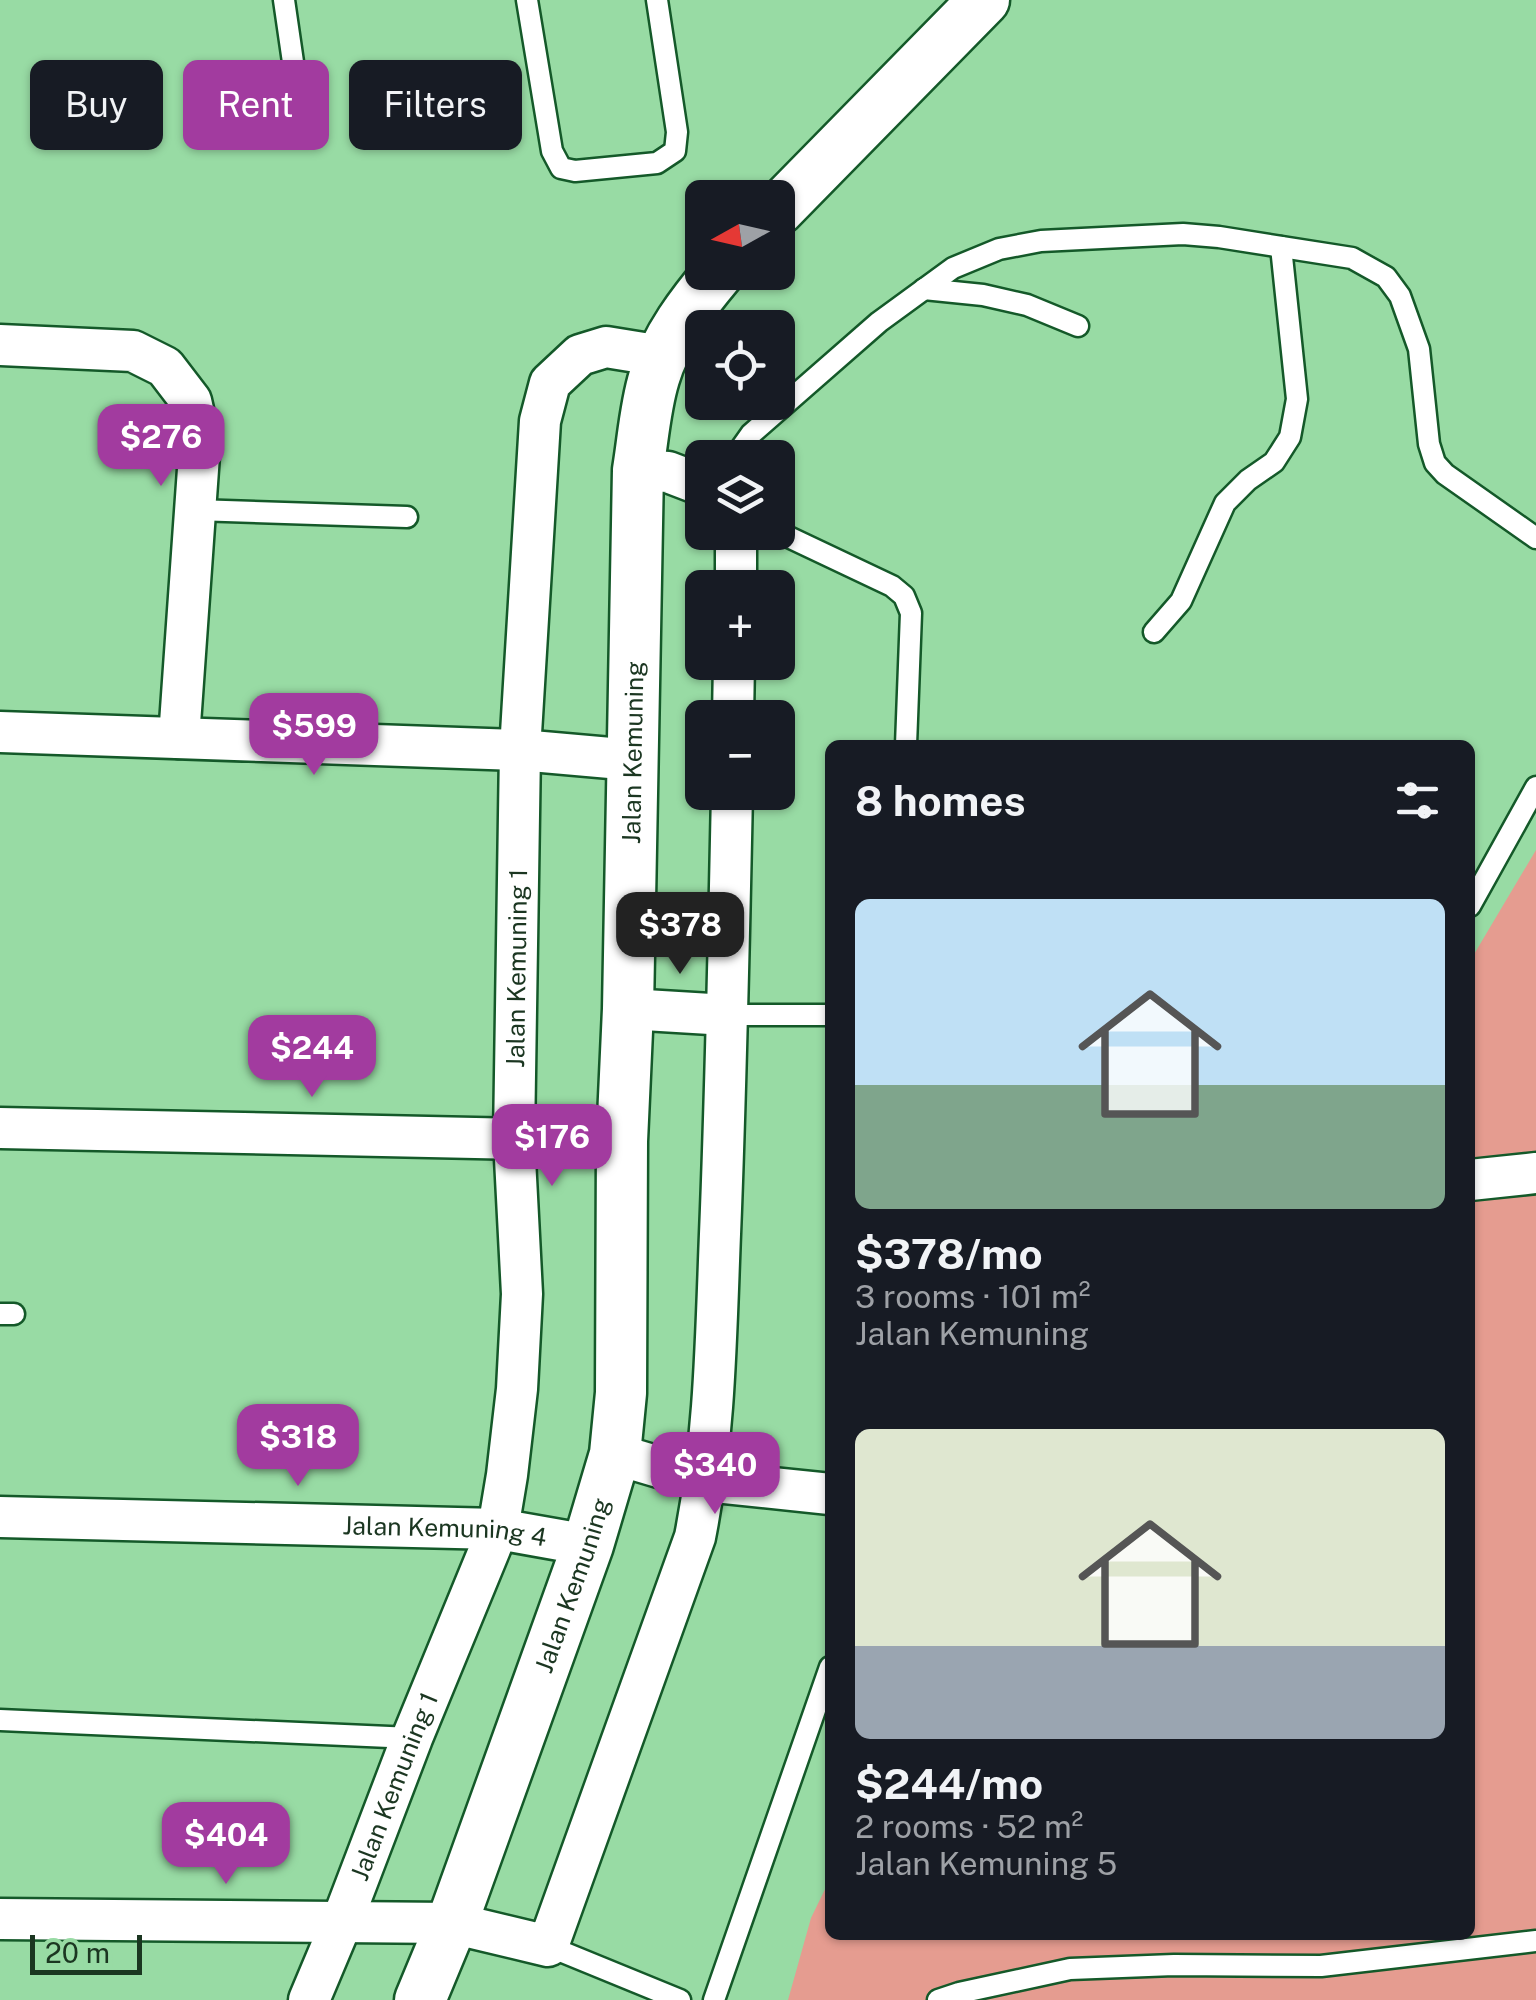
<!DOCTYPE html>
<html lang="en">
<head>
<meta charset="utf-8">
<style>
  body { margin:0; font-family:"Public Sans",sans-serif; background:#242831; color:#f1f3f6; height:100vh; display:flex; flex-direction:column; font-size:38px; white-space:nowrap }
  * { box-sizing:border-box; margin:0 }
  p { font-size:32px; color:#9ea1a6 }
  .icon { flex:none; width:55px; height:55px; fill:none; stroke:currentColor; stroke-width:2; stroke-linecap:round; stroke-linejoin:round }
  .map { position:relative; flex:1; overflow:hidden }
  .sheet { position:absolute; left:825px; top:740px; width:650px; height:1200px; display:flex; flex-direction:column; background:#171b24; border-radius:15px; box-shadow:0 2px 8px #0004 }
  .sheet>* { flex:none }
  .banner { position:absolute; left:30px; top:60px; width:645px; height:90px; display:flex; gap:20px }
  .needle { width:65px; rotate:262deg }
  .buttons { position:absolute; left:685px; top:180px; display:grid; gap:20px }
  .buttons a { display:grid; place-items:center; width:110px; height:110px; border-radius:15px; background:#171b24; box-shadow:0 2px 8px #0004; font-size:50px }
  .scale { position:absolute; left:30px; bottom:25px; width:112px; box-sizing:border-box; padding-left:10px; border:5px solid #1b3621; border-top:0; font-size:28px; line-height:35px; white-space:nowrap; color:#1b3621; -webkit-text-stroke:8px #98dba4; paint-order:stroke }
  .price { position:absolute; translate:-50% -85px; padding:0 22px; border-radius:20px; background:#a23b9f; color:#fff; font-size:32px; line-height:65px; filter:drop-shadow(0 2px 5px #0008) }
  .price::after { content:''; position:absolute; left:50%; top:60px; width:30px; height:22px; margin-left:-15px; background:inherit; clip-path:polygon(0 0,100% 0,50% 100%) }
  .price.selected { background:#222; color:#fff }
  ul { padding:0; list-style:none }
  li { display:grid; align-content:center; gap:20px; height:530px; padding:0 30px }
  li span { display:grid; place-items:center; height:310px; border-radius:15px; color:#555 }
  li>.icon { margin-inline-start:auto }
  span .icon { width:180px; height:180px; fill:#fffc; stroke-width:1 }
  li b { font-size:42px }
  h2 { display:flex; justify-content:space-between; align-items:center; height:120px; padding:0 30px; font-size:42px }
  .tag { padding:0 35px; border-radius:15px; background:#171b24; box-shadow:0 2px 8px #0004; font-size:35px; line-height:90px }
  .tag.selected { background:#a23b9f; color:#fff }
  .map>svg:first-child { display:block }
  .green { fill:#e59c90 }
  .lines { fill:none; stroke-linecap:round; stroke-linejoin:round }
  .service-casing { stroke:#145929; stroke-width:25 }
  .minor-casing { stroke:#145929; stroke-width:45 }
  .tertiary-casing { stroke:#145929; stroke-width:55 }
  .service { stroke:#fff; stroke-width:20 }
  .minor { stroke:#fff; stroke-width:40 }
  .tertiary { stroke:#fff; stroke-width:50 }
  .labels { text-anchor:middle; stroke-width:8; stroke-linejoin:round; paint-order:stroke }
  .street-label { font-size:25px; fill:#1b3621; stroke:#98dba4 }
</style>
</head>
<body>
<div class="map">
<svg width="1536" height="2000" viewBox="0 0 1536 2000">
  <rect width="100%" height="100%" fill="#98dba4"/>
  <!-- green -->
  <polygon class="green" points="1536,850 1536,2000 788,2000 811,1918 830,1879 830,1935 1470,1935 1470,961"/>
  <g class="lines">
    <defs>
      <g id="service">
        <polyline points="284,0 294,69"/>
        <polyline points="527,0 552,151 561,168 575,171 657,163 675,151 677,132 657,0"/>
        <polyline points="924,289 983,295 1027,305 1078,326"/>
        <polyline points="734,458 751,434 879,322 953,268 999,249 1041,241 1183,234 1219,237 1352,258 1386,277 1400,296 1419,349 1429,444 1435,463 1445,474 1536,538"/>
        <polyline points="195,510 407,517"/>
        <polyline points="778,532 892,586 904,596 911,613 906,745"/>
        <polyline points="1154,632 1181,601 1225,503 1248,480 1274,462 1290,437 1297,399 1281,247"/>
        <polyline points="1470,906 1536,787"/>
        <polyline points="727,1015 830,1015"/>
        <polyline points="0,1314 14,1314"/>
        <polyline points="0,1720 412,1738"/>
        <polyline points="548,1946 680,2000"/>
        <polyline points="714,2000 830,1667"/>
        <polyline points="938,2000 959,1993 1070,1969 1174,1965 1321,1966 1536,1941"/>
      </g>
      <g id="minor">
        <polyline points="0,345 133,351 165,367 191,401 200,441 179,738"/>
        <polyline points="638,470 668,472 702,485"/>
        <polyline points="736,588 736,532"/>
        <polyline points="733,718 734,662"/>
        <polyline points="0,732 520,750 633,760"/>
        <polyline points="628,1009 727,1015"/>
        <polyline points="0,1128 622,1141"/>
        <polyline points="1470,1180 1536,1173"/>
        <polyline points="615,1454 706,1481 830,1494"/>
        <path id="s1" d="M0 1517 498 1529 588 1545"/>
        <path d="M0 1919 452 1923 548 1946 695 1537C715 1436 716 1336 720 1234 726 1087 729 940 732 792"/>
        <path id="s2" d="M309 2000 341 1924 412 1738 498 1529 507 1475 517 1389 522 1294 514 1139 520 750 540 421 550 383 580 355 606 347 643 353 660 360"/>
      </g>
      <g id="tertiary">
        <polyline points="778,210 984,0"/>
        <path id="s3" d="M420 2000 452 1923 588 1545 615 1454 621 1393 622 1141 628 1009 638 470C643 440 645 407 654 378 665 339 693 303 719 272"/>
      </g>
    </defs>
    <!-- service casing -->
    <use href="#service" class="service-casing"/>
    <!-- minor casing -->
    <use href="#minor" class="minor-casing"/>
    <!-- tertiary casing -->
    <use href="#tertiary" class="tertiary-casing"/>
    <!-- service -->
    <use href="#service" class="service"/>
    <!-- minor -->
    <use href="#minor" class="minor"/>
    <!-- tertiary -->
    <use href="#tertiary" class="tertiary"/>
  </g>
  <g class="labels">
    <!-- street labels -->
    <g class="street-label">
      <text dy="9" stroke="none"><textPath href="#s3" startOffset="1282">Jalan Kemuning</textPath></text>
      <text dy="9" stroke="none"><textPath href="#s2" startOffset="1070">Jalan Kemuning 1</textPath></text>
      <text dy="9" stroke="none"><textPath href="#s1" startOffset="445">Jalan Kemuning 4</textPath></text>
      <text dy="9" stroke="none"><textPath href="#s3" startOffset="442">Jalan Kemuning</textPath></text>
      <text dy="9" stroke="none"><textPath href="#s2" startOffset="230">Jalan Kemuning 1</textPath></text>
    </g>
  </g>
</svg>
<div class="buttons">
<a><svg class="needle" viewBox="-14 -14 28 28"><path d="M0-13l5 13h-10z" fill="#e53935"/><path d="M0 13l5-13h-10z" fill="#9ea1a6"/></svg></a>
<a><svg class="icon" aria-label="locate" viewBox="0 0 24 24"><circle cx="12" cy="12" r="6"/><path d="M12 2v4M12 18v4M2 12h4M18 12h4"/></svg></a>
<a><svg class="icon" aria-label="layers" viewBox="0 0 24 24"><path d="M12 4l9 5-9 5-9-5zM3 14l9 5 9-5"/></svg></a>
<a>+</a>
<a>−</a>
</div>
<div class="scale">20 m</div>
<b class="price" style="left:161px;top:489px">$276</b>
<b class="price" style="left:314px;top:778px">$599</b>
<b class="price selected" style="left:680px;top:977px">$378</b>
<b class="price" style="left:312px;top:1100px">$244</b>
<b class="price" style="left:552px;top:1189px">$176</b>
<b class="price" style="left:298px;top:1489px">$318</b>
<b class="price" style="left:715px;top:1517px">$340</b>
<b class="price" style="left:226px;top:1887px">$404</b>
<div class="banner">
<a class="tag">Buy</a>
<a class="tag selected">Rent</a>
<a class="tag">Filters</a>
</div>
<section class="sheet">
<h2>8 homes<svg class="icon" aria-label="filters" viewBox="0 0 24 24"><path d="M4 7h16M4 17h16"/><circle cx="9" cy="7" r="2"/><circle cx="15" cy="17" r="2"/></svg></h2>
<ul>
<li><span style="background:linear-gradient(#bfe0f5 60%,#7fa58c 0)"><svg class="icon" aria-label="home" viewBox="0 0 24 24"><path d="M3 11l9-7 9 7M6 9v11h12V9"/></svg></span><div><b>$378/mo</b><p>3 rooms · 101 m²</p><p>Jalan Kemuning</p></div></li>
<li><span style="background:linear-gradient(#dfe7d0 70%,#9aa5b1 0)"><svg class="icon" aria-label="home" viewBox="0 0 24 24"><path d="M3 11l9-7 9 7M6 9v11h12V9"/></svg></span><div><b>$244/mo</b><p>2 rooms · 52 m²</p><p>Jalan Kemuning 5</p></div></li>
</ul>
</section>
</div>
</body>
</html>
